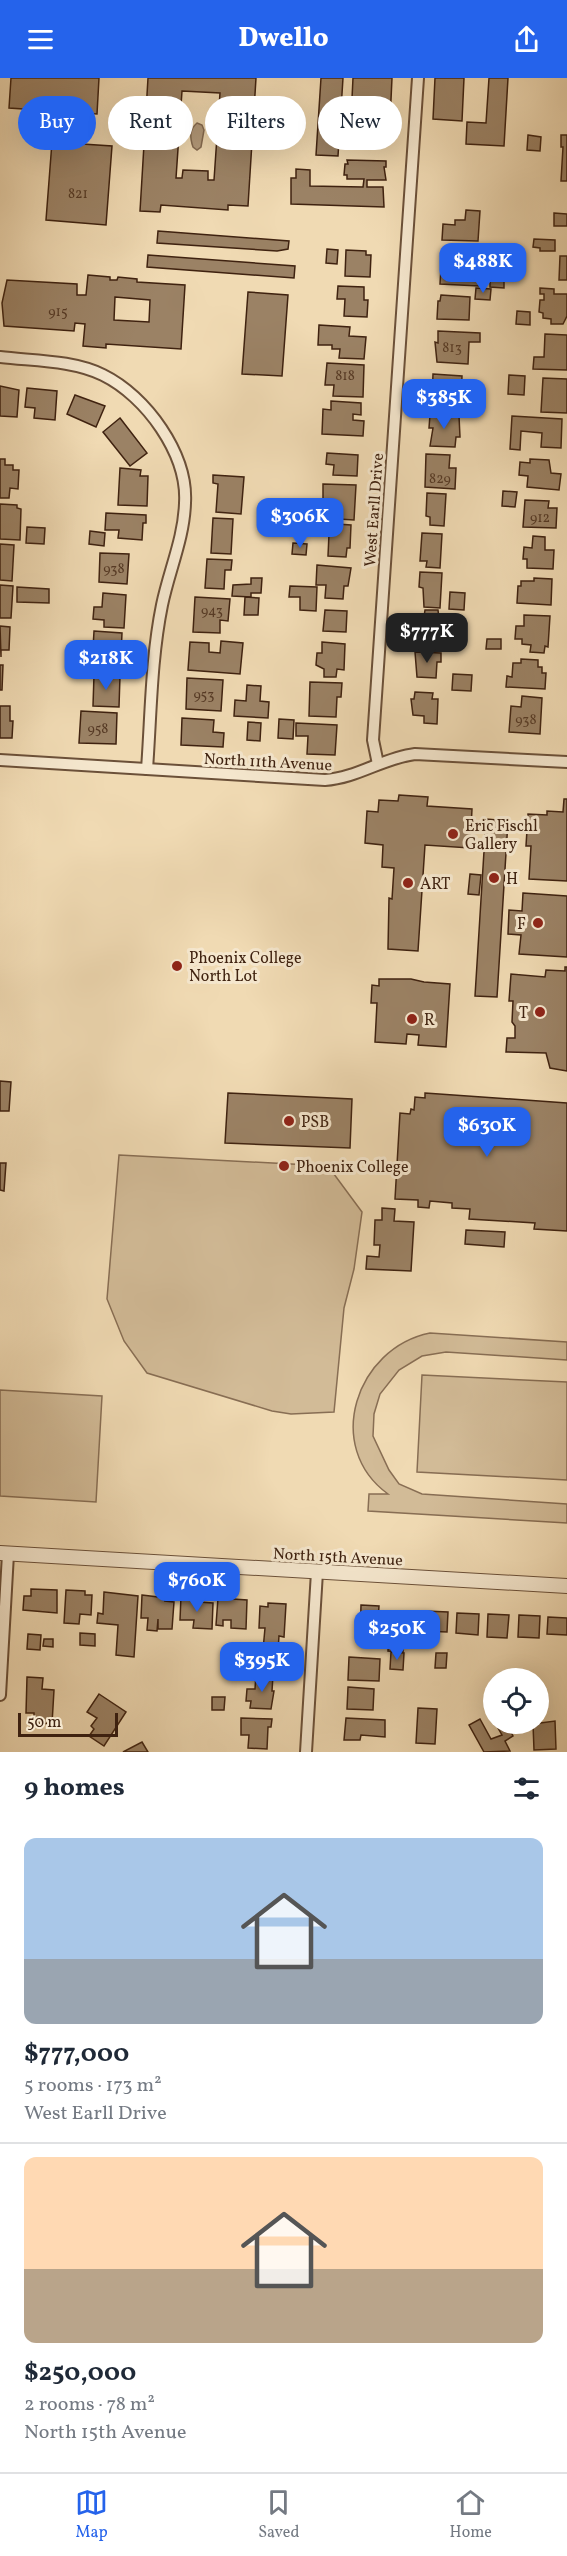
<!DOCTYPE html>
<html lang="en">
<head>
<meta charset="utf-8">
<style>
  body { margin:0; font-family:Vollkorn,serif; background:#f6f6f7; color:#1f2937; height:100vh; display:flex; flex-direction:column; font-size:22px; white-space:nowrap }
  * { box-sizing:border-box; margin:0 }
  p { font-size:20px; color:#747a83 }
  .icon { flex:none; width:33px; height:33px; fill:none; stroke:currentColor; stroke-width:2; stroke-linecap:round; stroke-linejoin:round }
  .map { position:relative; height:1674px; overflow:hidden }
  .panel { display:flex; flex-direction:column; background:#fff; flex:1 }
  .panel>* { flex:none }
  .banner { position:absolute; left:18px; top:18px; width:531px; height:54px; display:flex; gap:12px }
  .tools { position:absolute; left:483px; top:1590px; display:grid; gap:12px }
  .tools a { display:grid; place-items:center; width:66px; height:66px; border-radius:50%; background:#fff; box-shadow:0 6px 24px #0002; font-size:30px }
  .scale { position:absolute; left:18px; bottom:15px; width:100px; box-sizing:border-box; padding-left:6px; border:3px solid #3f2210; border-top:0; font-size:16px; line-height:21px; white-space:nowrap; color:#3f2210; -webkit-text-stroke:4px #f5e7ce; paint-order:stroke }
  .price { position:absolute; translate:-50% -51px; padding:0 14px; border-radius:12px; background:#2563eb; color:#fff; font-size:20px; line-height:39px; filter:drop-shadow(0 2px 3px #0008) }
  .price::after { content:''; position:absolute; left:50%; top:36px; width:18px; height:14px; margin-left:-9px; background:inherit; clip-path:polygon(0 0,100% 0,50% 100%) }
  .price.current { background:#222; color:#fff }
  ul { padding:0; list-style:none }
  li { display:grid; align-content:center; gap:12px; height:318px; padding:0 24px }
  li+li { border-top:2px solid #e0e1e3 }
  li span { display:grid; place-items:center; height:186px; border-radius:12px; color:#555 }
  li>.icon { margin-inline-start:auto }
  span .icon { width:108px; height:108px; fill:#fffc; stroke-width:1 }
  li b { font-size:26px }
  h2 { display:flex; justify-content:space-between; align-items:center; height:72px; padding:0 24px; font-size:26px }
  .chip { padding:0 21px; border-radius:27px; background:#fff; box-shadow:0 6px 24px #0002; font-size:21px; line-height:54px }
  .chip.current { background:#2563eb; color:#fff }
  header { display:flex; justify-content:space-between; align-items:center; height:78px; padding:0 24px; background:#2563eb; color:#fff; font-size:27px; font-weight:800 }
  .tab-bar { display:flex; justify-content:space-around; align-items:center; height:84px; border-top:2px solid #e0e1e3; background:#fff; font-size:16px; color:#747a83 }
  .tab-bar a { display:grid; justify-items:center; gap:3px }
  .tab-bar .current { color:#2563eb }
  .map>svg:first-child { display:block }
  .green { fill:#d2bb97; stroke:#886e54; stroke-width:1.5 }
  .water { fill:#b49b7c; stroke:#856b51; stroke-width:1.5 }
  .building { fill:#9b8265; stroke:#3f2210; stroke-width:1.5; fill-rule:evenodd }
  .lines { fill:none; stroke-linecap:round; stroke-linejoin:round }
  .minor-casing { stroke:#6b5039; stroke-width:14 }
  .tertiary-casing { stroke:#6b5039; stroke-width:16 }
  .minor { stroke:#f5e7ce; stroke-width:10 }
  .tertiary { stroke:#f5e7ce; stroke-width:14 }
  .poi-dot { fill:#8f2418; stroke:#f5e7ce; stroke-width:2 }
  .labels { text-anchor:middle; stroke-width:6; stroke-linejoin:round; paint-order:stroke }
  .number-label { font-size:14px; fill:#563a25 }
  .street-label { font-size:16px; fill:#3f2210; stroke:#f5e7ce }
  .poi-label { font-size:16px; fill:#3f2210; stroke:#f5e7ce; text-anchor:start }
</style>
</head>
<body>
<header><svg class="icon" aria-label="menu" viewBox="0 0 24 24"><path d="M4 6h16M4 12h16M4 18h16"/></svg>Dwello<svg class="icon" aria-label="share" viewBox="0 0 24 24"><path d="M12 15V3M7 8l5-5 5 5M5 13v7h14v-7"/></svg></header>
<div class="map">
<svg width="567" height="1674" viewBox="0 0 567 1674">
  <rect width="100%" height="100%" fill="#f0dab3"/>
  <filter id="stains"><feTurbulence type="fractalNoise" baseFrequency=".00333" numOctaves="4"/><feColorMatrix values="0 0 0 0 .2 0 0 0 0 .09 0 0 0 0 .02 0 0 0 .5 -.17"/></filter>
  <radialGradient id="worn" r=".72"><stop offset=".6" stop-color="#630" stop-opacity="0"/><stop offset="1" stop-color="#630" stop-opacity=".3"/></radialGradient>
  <!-- green -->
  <g class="green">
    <polygon points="119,1077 328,1088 362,1134 354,1191 344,1230 334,1334 291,1336 272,1333 147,1295 124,1263 107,1221"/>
    <path d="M430 1255 567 1264V1282L446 1274 422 1278 399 1292 380 1316 374 1336 373 1358 389 1392 399 1406 422 1416 567 1426V1445L368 1433 369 1416H388C323 1369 356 1270 430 1255Z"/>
    <polygon points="422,1297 567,1304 567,1402 417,1394"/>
    <polygon points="0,1312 102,1318 96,1424 0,1418"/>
  </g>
  <!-- water -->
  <path class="water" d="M197 45 202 47 204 52 201 69 197 72 193 69C190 60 189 52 197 45Z"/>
  <!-- building -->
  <g class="building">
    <polygon points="11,0 99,0 97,36 9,30"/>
    <path d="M148 0H256L248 128 228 127V132L161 127 160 134 140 133ZM182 13 220 15 214 102H208V93L183 92 182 100H176Z"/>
    <polygon points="321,0 343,0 338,78 316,77"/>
    <polygon points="353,0 392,0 390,43 351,41"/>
    <polygon points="435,0 464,0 462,43 433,41"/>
    <polygon points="489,0 508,0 504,68 466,66 467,44 486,45"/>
    <polygon points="528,57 541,59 540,73 527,72"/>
    <polygon points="561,57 567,57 567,103 561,103 563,69 561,69"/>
    <polygon points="52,64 112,68 106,147 46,142"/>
    <polygon points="347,82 386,83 386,89 384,89 386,102 367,102 367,109 383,109 384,129 291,126 291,100 296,100 296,91 310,92 310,108 363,109 364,101 347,101 347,97 344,97 345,86 348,86"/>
    <polygon points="466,132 480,133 478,163 442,162 443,146 455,147 455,142 465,142"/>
    <polygon points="554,135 567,136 567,148 554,148"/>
    <polygon points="158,153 289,163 288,171 277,173 157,165"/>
    <polygon points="534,161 555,162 555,173 540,173 540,170 533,169"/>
    <polygon points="327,171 338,172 337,186 326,185"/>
    <polygon points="346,172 366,173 366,177 371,177 370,199 345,198"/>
    <polygon points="442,173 454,173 454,179 481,181 479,208 440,206"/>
    <polygon points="148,177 295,188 294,200 147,189"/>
    <polygon points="560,178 567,178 567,202 559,202"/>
    <path d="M88 197 110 199V202H117L118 199 137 201V204L185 207 181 271 106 266V270L83 268 85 246 75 245 74 253 4 248 2 225 7 202 77 206V217H86ZM115 219 150 222 149 244 114 242Z"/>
    <polygon points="490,197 504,197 504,210 490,209"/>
    <polygon points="338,208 364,209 364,222 368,222 367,239 344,238 345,221 337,221"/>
    <polygon points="476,210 491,211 490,222 475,221"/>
    <polygon points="540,210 554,211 554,216 567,216 567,238 563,246 551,246 551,241 543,240 543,235 539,234 540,222 544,222 544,216 540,216"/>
    <polygon points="248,214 288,217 282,298 242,296"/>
    <polygon points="441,217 470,219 469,242 437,241 438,223 440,223"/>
    <polygon points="517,233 530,234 530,247 516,246"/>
    <polygon points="319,247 350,249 349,258 366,259 364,281 339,280 340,271 332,271 332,267 318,267"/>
    <polygon points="438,253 480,255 480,264 469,264 468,286 437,284 435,264 438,265"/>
    <polygon points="545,256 567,257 567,292 533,291 534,279 544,279"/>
    <polygon points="327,285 364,287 363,319 333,318 334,307 325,307"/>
    <polygon points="433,296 462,298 461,323 454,323 453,330 438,330 438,323 432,323"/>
    <polygon points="509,297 525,298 524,317 508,316"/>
    <polygon points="543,300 567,301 567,335 541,334"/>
    <polygon points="0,308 19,312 17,339 0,338"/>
    <polygon points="27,310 57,313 55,342 34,340 35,330 25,329"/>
    <polygon points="75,317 105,328 96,349 67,336"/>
    <polygon points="331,323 361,325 361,337 353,336 353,342 364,343 363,358 322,356 323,331 331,332"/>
    <polygon points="430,337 459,338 460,359 456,359 455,369 430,368 433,350 429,350"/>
    <polygon points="512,338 562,341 561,370 541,369 542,355 521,353 520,372 510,371"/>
    <polygon points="120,340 147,375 130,388 103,354"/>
    <polygon points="327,375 358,377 357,398 333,397 334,387 326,386"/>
    <polygon points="426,376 450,377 449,390 456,390 455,411 425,409"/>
    <polygon points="0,381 5,381 5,387 13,387 13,392 19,392 18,411 10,410 9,420 0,420"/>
    <polygon points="530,381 549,382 551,395 561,396 559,412 527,409 528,398 519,397 520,384 530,385"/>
    <polygon points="120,390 141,392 140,398 148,398 147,428 118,427"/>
    <polygon points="213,397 244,399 241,436 216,434 218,406 213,405"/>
    <polygon points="323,406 356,407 354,442 323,440"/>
    <polygon points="503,413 517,414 515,429 502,428"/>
    <polygon points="427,415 446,416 444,448 430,447 430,439 426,438"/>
    <polygon points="525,422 549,423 548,430 557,430 556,450 523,449"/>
    <polygon points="0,426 17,427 17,430 21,431 20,462 0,461"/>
    <polygon points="106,435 146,437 146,445 143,445 142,462 118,460 119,452 105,452"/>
    <polygon points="213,440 233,441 231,476 211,475"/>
    <polygon points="305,444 351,447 350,470 347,470 346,479 328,478 329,456 305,454"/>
    <polygon points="27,449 45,450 44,466 26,465"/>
    <polygon points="90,453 105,455 104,468 89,466"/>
    <polygon points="422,455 442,456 440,490 426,489 427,483 420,483"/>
    <polygon points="533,458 545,459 545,472 554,472 553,491 527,490 527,481 523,481 524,469 532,470"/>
    <polygon points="293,465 307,466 306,477 292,476"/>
    <polygon points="0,466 14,467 12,503 0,502"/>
    <polygon points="100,475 129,476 127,506 99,504"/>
    <polygon points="207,481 232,482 231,492 225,492 224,511 205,510"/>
    <polygon points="317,487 351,490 348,508 344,508 343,521 325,520 326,507 316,507"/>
    <polygon points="420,494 442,495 440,530 424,529 423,510 419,509"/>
    <polygon points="251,500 262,500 261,515 251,515 251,519 232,518 233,507 251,506"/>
    <polygon points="534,500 552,501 551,527 517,525 518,508 521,508 521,503 534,503"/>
    <polygon points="0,507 13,508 11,540 0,540"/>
    <polygon points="290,508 317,509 316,533 300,532 300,519 289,519"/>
    <polygon points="17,509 49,511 49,525 17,524"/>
    <polygon points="450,514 465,515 464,532 449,531"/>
    <polygon points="103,515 126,517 124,550 104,549 104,542 93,541 94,529 102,529"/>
    <polygon points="195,519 230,521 228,543 220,542 220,555 193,554"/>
    <polygon points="245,519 259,520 258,537 244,537"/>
    <polygon points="325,532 347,533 346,554 323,553"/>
    <polygon points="425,532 438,532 440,550 445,550 445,558 439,558 439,567 415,566 415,553 419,554 417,538 424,539"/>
    <polygon points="524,537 550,538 548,569 545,568 544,575 530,574 531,567 522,566 522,561 515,561 516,548 524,548"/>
    <polygon points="0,548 10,549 9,572 1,572 1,579"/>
    <polygon points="94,553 122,555 121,577 113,576 112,589 92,588"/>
    <polygon points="487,561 501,561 501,571 486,571"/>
    <polygon points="221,563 243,565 240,596 188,592 190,564 209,565 209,574 220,575"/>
    <polygon points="322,564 345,566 344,592 337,591 336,599 324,599 324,591 316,587 317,575 322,575"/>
    <polygon points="415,574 441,575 441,584 437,584 436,600 417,599"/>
    <polygon points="521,581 538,582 538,589 542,589 542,595 546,595 545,611 506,609 507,598 512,599 513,585 521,585"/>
    <polygon points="0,587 3,587 2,612 0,612"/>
    <polygon points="453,596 472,597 471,613 452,612"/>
    <polygon points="94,597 120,598 119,629 93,628"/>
    <polygon points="187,600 223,602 221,633 186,631"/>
    <polygon points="310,604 342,605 341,619 337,619 336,639 309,638"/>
    <polygon points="247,607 261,608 260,623 269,624 268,640 234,638 235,622 246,623"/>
    <polygon points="415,614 433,615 432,621 438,621 437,646 424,645 424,638 413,637 411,621 414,621"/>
    <polygon points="522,618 542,620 540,656 509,654 511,628 521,629"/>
    <polygon points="0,628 10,628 10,643 13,643 12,660 0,660"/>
    <polygon points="81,633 117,635 116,666 79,665"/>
    <polygon points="182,640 214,642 213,654 224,655 223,669 181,667"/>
    <polygon points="279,641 294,642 293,661 278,660"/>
    <polygon points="248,644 261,645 260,663 247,662"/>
    <polygon points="296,645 337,647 335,677 307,676 308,658 296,658"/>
    <polygon points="399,717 428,719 427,728 472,731 470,770 425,767 418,873 388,871 389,820 392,821 394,790 382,789 383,767 365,765 367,733 378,734 379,722 398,723"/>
    <polygon points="564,721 567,721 567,803 529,801 531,768 526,768 528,736 547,737 547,733 563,734"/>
    <polygon points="486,741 508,743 497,919 475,918"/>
    <polygon points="470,796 481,797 479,817 468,816"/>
    <polygon points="523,815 567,818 567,879 519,876 521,857 508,856 509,832 522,833"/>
    <polygon points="565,889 567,889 567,993 550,990 546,975 506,974 507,960 515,960 515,948 512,944 513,923 509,923 511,896 545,899 546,892 565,893"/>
    <polygon points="379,901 411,901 424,904 450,906 446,969 418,967 419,957 407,956 406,966 375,964 377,925 371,925 372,907 379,908"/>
    <polygon points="0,1003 11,1004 9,1033 0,1033"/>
    <polygon points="228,1015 352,1021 350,1070 225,1065"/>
    <polygon points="425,1015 567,1025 567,1153 534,1151 535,1145 469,1141 470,1131 452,1130 452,1125 430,1123 429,1130 418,1129 418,1122 395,1121 400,1035 410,1036 411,1031 414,1032 415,1019 425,1020"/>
    <polygon points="0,1085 6,1085 4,1113 0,1112"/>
    <polygon points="382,1130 395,1131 394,1143 414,1144 411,1193 366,1191 367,1178 379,1179 380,1167 374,1167 375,1142 382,1142"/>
    <polygon points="466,1152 505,1154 504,1169 465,1166"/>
    <polygon points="31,1511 57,1512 57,1535 23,1532 24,1518 31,1518"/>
    <polygon points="66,1512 85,1513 85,1517 92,1517 91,1537 80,1536 79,1546 64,1545"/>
    <polygon points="104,1514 138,1518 134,1579 116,1577 118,1547 97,1545 98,1535 103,1536"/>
    <polygon points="142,1517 166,1520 165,1523 174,1524 172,1551 158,1551 158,1541 157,1553 147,1552 148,1540 141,1540"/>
    <polygon points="181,1518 199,1521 199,1524 213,1525 212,1551 193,1550 194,1542 180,1542"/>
    <polygon points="218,1520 247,1522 246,1551 231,1550 231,1542 223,1542 223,1548 216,1547"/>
    <polygon points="268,1525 286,1526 284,1559 279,1558 278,1573 263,1572 265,1550 259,1550 260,1528 268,1529"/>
    <polygon points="361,1527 379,1528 377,1556 385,1556 385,1565 360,1563"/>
    <polygon points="425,1533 448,1534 447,1554 424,1553"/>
    <polygon points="457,1535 479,1536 478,1557 456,1555"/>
    <polygon points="488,1536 509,1537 507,1560 487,1559"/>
    <polygon points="519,1537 540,1538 539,1560 518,1559"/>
    <polygon points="548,1539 567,1540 567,1557 547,1556"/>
    <polygon points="389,1553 404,1554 403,1574 388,1573"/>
    <polygon points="80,1555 95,1556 95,1568 80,1567"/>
    <polygon points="28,1556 41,1557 40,1572 27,1571"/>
    <polygon points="44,1561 53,1561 53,1569 43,1568"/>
    <polygon points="391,1574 404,1575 403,1592 390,1591"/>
    <polygon points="436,1575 447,1575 446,1590 435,1590"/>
    <polygon points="349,1579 380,1581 379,1603 348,1602"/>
    <polygon points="256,1596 273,1597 272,1613 274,1613 271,1631 250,1630 251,1623 246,1623 247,1611 255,1611"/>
    <polygon points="27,1599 43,1600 42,1611 54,1612 52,1646 34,1645 34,1635 26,1635"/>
    <polygon points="348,1609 374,1611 373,1632 347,1631"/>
    <polygon points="99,1616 126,1634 104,1668 89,1658 94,1651 91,1648 97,1640 87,1634"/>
    <polygon points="212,1619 225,1619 224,1632 212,1632"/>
    <polygon points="418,1630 437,1631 435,1666 416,1665"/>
    <polygon points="241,1640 272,1641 271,1649 268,1649 267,1671 248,1670 249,1657 241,1657"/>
    <polygon points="346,1640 385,1642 385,1659 361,1657 360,1662 344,1662"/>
    <polygon points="480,1641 491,1661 502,1657 498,1650 507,1646 513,1658 505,1663 510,1673 484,1674 469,1647"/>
    <polygon points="555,1643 556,1671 534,1672 533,1646"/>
    <polygon points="142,1664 148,1674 123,1674"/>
  </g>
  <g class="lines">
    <defs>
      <g id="minor">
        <path d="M0 279C33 283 73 282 103 297 146 318 188 376 185 425 184 460 169 493 162 527 151 581 151 637 147 691"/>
        <path d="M0 682 325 702C357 700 383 680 415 676L567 684"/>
        <polyline points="378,686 373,662 418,0"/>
        <polyline points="0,1617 8,1476"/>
        <polyline points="306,1674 317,1494"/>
      </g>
      <polyline id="tertiary" points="0,1475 567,1508"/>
    </defs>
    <!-- minor casing -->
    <use href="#minor" class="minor-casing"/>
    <!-- tertiary casing -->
    <use href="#tertiary" class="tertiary-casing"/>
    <!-- minor -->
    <use href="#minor" class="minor"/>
    <!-- tertiary -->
    <use href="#tertiary" class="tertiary"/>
  </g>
  <!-- markers -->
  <g class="poi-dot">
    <circle cx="453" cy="756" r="6"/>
    <circle cx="494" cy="800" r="6"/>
    <circle cx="408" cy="805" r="6"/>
    <circle cx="538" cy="845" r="6"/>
    <circle cx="177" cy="888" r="6"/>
    <circle cx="540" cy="934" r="6"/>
    <circle cx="412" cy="941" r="6"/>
    <circle cx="289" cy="1043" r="6"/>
    <circle cx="284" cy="1088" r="6"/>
  </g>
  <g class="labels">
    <!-- number labels -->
    <g class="number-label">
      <text x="78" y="120">821</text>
      <text x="58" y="238">915</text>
      <text x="452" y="274">813</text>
      <text x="345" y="302">818</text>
      <text x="440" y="405">829</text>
      <text x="540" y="444">912</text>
      <text x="114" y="495">938</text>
      <text x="212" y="537">943</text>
      <text x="204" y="621">953</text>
      <text x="526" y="646">938</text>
      <text x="98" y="655">958</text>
    </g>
    <!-- street labels -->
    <g class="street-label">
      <text transform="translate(373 432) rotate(-86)" y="6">West Earll Drive</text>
      <text transform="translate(268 683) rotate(3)" y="6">North 11th Avenue</text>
      <text transform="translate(338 1478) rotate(3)" y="6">North 15th Avenue</text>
    </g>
    <!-- poi labels -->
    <g class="poi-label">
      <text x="465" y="753">Eric Fischl<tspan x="465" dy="18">Gallery</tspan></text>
      <text x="506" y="806">H</text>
      <text x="420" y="811">ART</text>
      <text x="526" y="851" text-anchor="end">F</text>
      <text x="189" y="885">Phoenix College<tspan x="189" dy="18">North Lot</tspan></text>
      <text x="528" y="940" text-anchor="end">T</text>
      <text x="424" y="947">R</text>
      <text x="301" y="1049">PSB</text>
      <text x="296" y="1094">Phoenix College</text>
    </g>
  </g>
  <rect width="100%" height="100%" filter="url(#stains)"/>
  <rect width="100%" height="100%" fill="url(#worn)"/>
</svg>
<div class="tools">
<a><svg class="icon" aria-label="locate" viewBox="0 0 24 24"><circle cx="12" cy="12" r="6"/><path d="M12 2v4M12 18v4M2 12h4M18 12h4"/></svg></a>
</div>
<div class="scale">50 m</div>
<b class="price" style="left:483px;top:216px">$488K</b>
<b class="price" style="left:444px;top:352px">$385K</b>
<b class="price" style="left:300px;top:471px">$306K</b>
<b class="price current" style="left:427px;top:586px">$777K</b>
<b class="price" style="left:106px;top:613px">$218K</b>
<b class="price" style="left:487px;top:1080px">$630K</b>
<b class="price" style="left:197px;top:1535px">$760K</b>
<b class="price" style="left:397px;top:1583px">$250K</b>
<b class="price" style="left:262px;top:1615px">$395K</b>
<div class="banner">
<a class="chip current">Buy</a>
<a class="chip">Rent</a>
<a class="chip">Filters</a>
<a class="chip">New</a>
</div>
</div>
<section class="panel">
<h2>9 homes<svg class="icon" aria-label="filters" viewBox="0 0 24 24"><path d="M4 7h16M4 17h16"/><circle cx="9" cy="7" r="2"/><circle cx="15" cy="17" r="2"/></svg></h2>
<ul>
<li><span style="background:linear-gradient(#a9c7e8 65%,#9aa5b1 0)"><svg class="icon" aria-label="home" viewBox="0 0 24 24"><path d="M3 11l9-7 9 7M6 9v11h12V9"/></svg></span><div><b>$777,000</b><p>5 rooms · 173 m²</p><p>West Earll Drive</p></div></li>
<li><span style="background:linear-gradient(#ffd9b3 60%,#b9a48a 0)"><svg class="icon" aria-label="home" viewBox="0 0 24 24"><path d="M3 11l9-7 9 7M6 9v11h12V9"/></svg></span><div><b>$250,000</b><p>2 rooms · 78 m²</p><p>North 15th Avenue</p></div></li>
</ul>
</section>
<nav class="tab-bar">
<a class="current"><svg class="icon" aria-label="map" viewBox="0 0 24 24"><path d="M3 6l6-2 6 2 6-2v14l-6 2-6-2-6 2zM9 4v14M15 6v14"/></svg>Map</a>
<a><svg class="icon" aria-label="saved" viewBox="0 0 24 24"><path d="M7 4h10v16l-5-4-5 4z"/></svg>Saved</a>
<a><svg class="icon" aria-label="home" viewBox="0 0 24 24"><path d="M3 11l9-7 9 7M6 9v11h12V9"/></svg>Home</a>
</nav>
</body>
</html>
